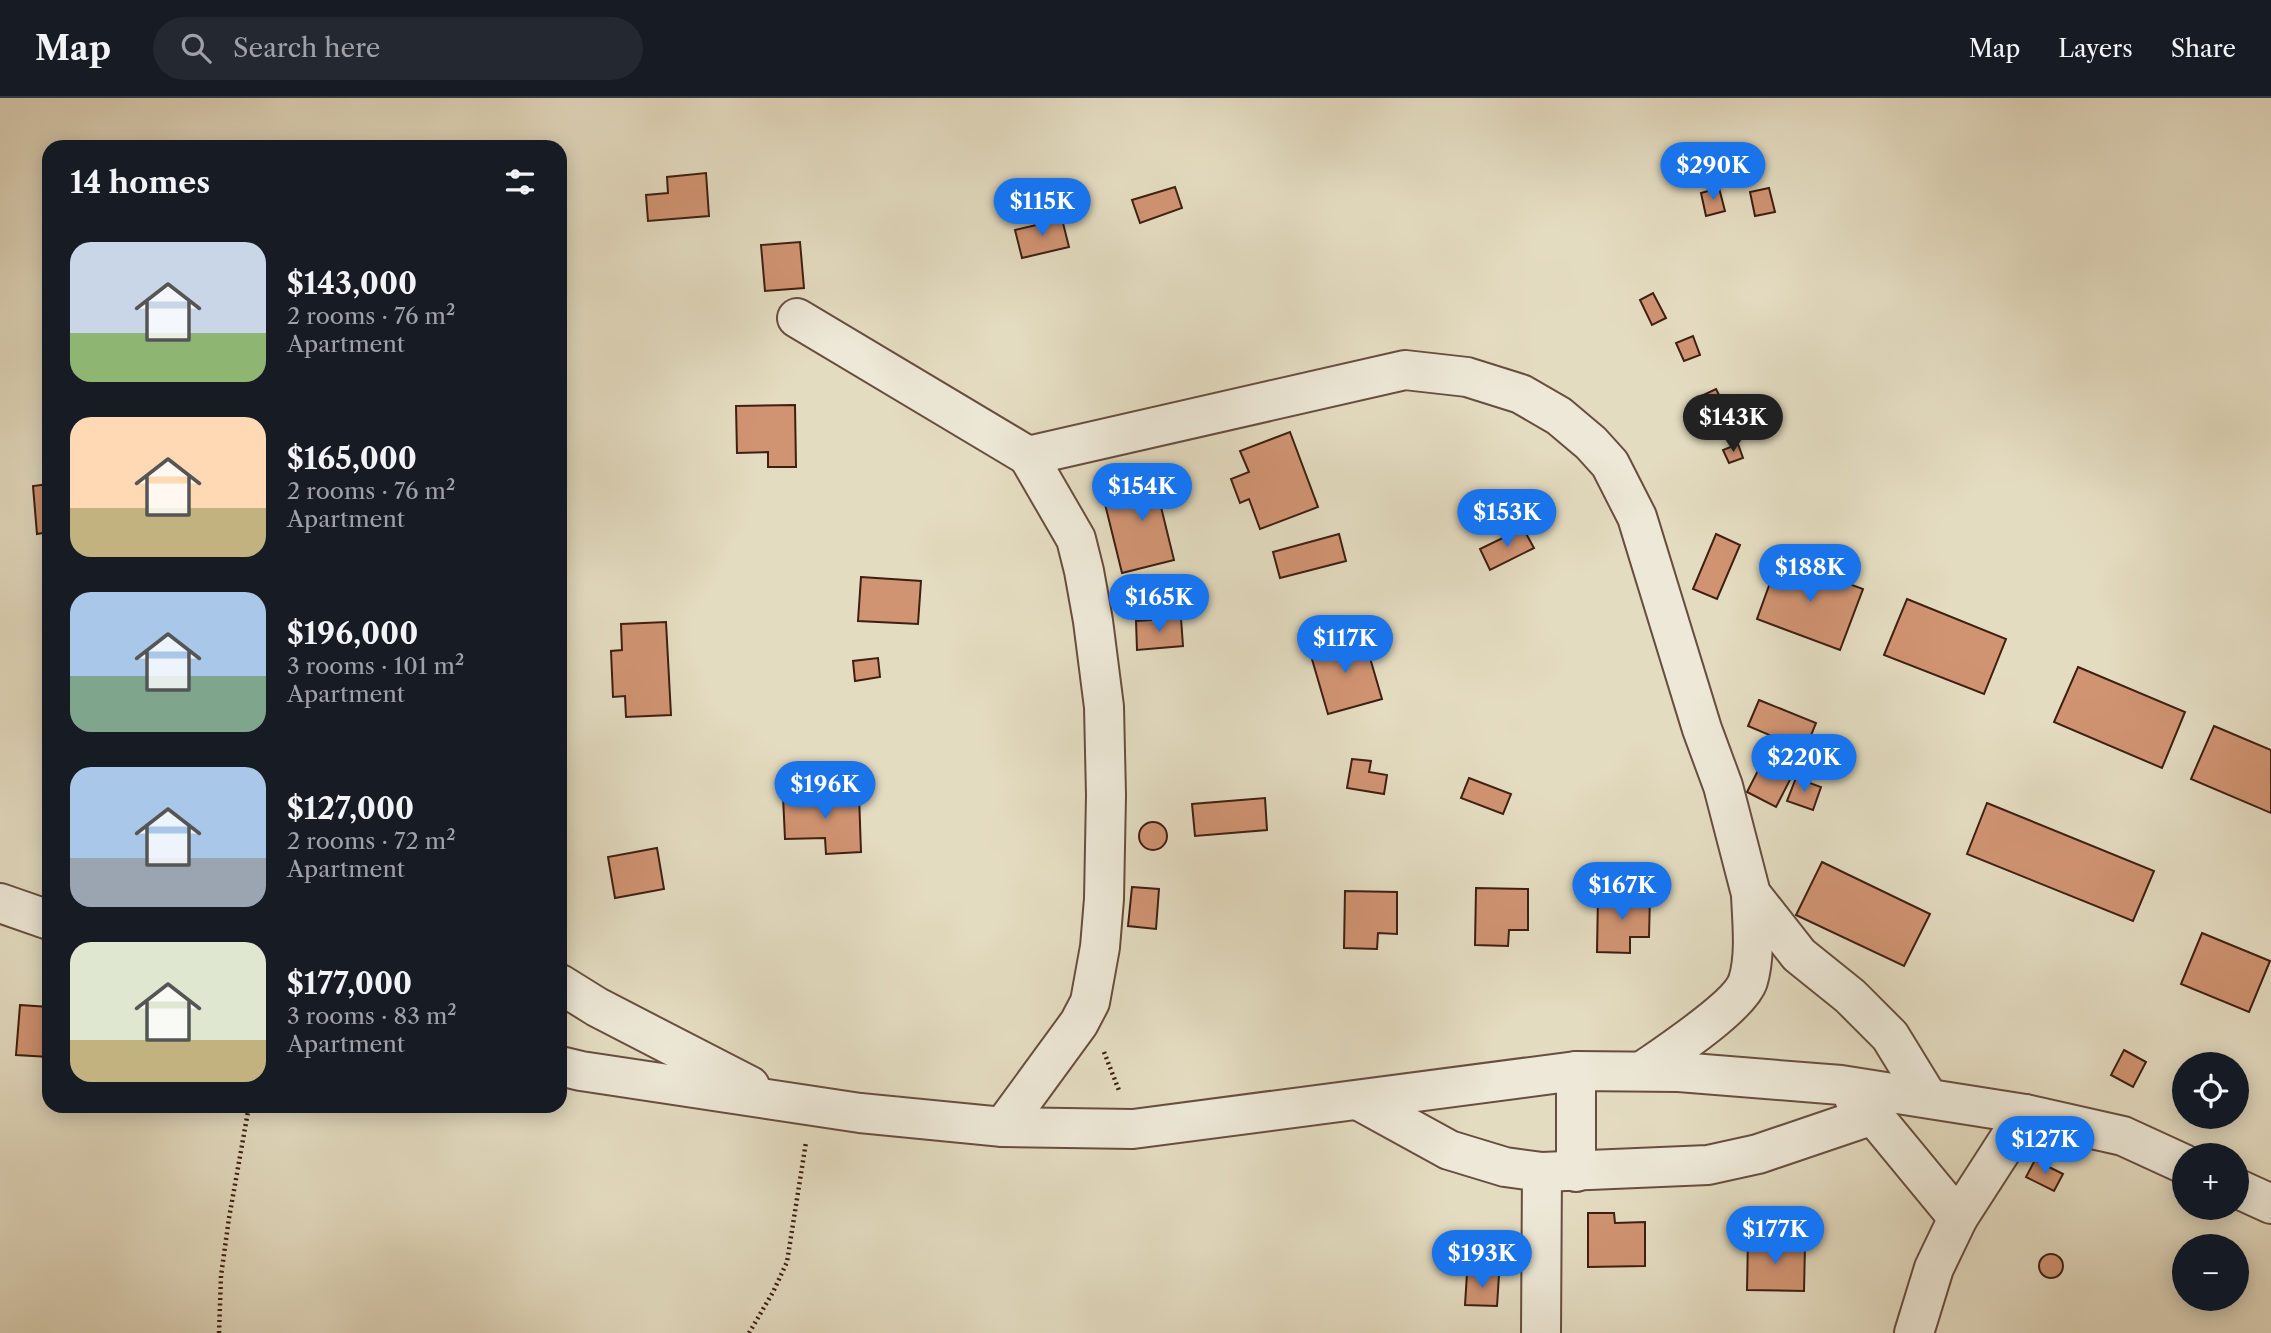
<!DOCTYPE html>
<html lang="en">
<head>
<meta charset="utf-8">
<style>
  body { margin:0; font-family:"Libre Caslon Text",serif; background:#242831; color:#f1f3f6; height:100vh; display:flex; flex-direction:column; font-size:26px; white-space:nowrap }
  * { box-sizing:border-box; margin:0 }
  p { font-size:23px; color:#9ea1a6 }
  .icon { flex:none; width:38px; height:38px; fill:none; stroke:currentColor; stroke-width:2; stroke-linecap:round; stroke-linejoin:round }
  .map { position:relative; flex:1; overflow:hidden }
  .side { position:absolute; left:42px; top:42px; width:525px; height:973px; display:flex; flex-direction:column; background:#171b24; border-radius:21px; box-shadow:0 4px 18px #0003 }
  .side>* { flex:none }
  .fabs { position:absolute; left:2172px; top:954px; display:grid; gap:14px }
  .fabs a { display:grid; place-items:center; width:77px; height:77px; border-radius:50%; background:#171b24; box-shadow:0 4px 18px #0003; font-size:35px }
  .price { position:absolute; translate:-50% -60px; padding:0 16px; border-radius:24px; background:#1a73e8; color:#fff; font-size:23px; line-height:46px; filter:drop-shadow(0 2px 4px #0008) }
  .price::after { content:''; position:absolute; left:50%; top:42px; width:21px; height:16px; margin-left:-10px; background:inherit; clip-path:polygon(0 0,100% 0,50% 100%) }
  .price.selected { background:#222; color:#fff }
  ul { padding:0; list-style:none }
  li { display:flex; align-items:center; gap:21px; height:175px; padding:0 28px }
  li span { display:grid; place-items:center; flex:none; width:196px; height:140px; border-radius:21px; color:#555 }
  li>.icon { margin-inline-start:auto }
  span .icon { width:84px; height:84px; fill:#fffc; stroke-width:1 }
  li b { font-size:30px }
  h2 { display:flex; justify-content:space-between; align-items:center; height:84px; padding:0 28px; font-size:30px }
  header { display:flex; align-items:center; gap:42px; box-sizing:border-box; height:98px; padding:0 35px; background:#171b24; border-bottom:2px solid #363941 }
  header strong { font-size:33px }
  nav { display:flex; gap:38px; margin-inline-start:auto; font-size:24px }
  .search { width:490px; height:63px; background:#242831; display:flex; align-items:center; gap:18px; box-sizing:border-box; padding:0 24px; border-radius:38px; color:#9ea1a6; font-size:26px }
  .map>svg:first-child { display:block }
  .building { fill:#d19473; stroke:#3e1f12; stroke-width:2 }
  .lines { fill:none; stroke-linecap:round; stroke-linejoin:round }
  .street-casing { stroke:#684e3e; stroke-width:42 }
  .path { stroke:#3e1f12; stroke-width:4.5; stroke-dasharray:2 3.5; stroke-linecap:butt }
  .street { stroke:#ede8d7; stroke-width:38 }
</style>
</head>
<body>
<header>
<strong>Map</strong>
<div class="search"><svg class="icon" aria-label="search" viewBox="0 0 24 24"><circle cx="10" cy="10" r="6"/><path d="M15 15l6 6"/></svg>Search here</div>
<nav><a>Map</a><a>Layers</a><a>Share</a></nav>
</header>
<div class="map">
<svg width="2271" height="1235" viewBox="0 0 2271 1235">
  <rect width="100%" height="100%" fill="#e4dcc1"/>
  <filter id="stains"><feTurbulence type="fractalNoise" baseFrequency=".00286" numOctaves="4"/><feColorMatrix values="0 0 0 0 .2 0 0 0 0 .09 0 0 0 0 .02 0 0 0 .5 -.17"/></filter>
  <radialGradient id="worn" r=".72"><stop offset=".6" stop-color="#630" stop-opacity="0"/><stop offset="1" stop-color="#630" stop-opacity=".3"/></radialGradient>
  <!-- building -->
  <g class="building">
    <polygon points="706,75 709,118 648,123 646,97 668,95 667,79"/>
    <polygon points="1175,89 1182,110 1140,125 1132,102"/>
    <polygon points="1719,90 1725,113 1706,118 1701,95"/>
    <polygon points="1769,90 1775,114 1755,118 1750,94"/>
    <polygon points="1062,121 1069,149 1022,160 1015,132"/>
    <polygon points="800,144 804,190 765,193 761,147"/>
    <polygon points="1653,195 1666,220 1652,227 1640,202"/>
    <polygon points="1693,238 1700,257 1684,263 1676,245"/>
    <polygon points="1716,291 1727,313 1709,323 1697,300"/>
    <polygon points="795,307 796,369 768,369 768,354 737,355 736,308"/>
    <polygon points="1290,334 1318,409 1260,431 1249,401 1240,405 1231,381 1249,374 1240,353"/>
    <polygon points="1738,346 1743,360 1729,365 1723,352"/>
    <polygon points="1175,378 1181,405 1161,409 1174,462 1122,475 1105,406 1120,391"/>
    <polygon points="49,386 49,434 37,436 33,388"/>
    <polygon points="1523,430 1534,450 1490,472 1480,451"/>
    <polygon points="1339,436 1346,463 1280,480 1273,454"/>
    <polygon points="1716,436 1740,447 1717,501 1693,491"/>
    <polygon points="1779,460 1863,491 1840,552 1757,521"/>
    <polygon points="861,479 921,483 918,526 858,523"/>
    <polygon points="1907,501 2006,541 1984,596 1884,557"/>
    <polygon points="1181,520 1183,548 1137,552 1136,523"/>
    <polygon points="666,524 671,617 626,619 625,598 613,599 611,553 622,552 621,526"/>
    <polygon points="1356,537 1361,556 1368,553 1382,601 1328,616 1309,551"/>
    <polygon points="878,560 880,579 855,583 853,563"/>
    <polygon points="2078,569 2185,614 2162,670 2054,624"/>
    <polygon points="1759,602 1816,625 1805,652 1748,628"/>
    <polygon points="2214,628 2271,652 2271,715 2191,681"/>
    <polygon points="1765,659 1794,674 1776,709 1747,694"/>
    <polygon points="1352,661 1371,663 1369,674 1387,677 1384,696 1347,690"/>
    <polygon points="1469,680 1511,696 1503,716 1461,700"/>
    <polygon points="1796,680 1821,689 1813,712 1787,703"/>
    <polygon points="859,697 861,754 826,756 825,740 785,741 783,698"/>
    <polygon points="1265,700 1267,732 1195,738 1192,706"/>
    <polygon points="1987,705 2154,773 2133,823 1967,756"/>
    <circle cx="1153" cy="738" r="14"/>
    <polygon points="657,750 664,791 615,800 608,759"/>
    <polygon points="1822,764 1930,816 1904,868 1796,817"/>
    <polygon points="1132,789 1159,791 1156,831 1128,828"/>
    <polygon points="1476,790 1528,791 1528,832 1509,832 1508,848 1475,847"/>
    <polygon points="1345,793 1397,794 1397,836 1378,835 1377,851 1344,850"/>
    <polygon points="1598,797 1650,798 1649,839 1630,839 1630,855 1597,854"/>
    <polygon points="2202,835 2270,863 2249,914 2181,886"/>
    <polygon points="20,907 49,909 49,959 16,957"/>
    <polygon points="2124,952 2146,964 2133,989 2111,977"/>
    <polygon points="2035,1062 2063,1076 2054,1093 2026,1079"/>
    <polygon points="1588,1115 1614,1115 1615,1125 1645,1124 1645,1168 1588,1169"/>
    <polygon points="1748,1139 1772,1139 1772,1148 1805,1148 1804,1193 1747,1192"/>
    <circle cx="2051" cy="1168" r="12"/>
    <polygon points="1467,1175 1499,1177 1497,1208 1465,1207"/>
  </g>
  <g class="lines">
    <defs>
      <g id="street">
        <polyline points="797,220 1028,358 1405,272 1467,279 1521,296 1559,318 1591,345 1610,366 1637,419 1702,631 1723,688 1751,796 1799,857 1850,898 1890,938 1928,1000"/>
        <polyline points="0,805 49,822"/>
        <polyline points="560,886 597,909 750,988"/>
        <polyline points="560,968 581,973 860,1015 1003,1029 1133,1031 1576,973 1679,974 1841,987 2025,1016 2123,1038 2184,1066"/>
        <path d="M1644 972C1667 956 1740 908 1748 883 1756 856 1752 824 1751 796"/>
        <polyline points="1576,973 1576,1074"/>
        <polyline points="1854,1000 1873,1017 1958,1120"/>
        <polyline points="1358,1002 1449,1052 1505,1069 1542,1074 1708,1067 1758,1056 1873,1017"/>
        <polyline points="1003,1029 1079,925 1090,904 1100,849 1104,801 1106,697 1104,609 1093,523 1084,473 1076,441 1028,358"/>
        <polyline points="2236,1090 2271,1106"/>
        <polyline points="1541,1235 1542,1074"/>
        <polyline points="1914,1235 1934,1170 1958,1120 2025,1016"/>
      </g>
    </defs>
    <!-- street casing -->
    <use href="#street" class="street-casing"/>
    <!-- path -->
    <g class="path">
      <polyline points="1104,954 1120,995"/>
      <polyline points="219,1235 221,1178 229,1120 249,1008"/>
      <polyline points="749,1235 773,1194 787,1164 806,1044"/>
    </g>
    <!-- street -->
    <use href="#street" class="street"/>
  </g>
  <rect width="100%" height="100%" filter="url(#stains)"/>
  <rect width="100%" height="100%" fill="url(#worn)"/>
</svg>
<div class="fabs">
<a><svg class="icon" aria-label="locate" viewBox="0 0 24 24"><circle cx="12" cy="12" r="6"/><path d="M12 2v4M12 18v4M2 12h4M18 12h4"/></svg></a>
<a>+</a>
<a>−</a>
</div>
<b class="price" style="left:1713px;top:104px">$290K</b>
<b class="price" style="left:1042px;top:140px">$115K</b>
<b class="price selected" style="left:1733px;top:356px">$143K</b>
<b class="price" style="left:1142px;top:425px">$154K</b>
<b class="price" style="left:1507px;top:451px">$153K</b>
<b class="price" style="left:1810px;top:506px">$188K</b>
<b class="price" style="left:1159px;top:536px">$165K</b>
<b class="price" style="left:1345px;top:577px">$117K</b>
<b class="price" style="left:1804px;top:696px">$220K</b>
<b class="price" style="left:825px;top:723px">$196K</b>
<b class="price" style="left:1622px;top:824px">$167K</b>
<b class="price" style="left:2045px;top:1078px">$127K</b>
<b class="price" style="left:1775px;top:1168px">$177K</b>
<b class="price" style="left:1482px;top:1192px">$193K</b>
<section class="side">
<h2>14 homes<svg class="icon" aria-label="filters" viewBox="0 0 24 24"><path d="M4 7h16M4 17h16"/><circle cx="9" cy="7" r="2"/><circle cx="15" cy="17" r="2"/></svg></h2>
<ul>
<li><span style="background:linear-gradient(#c9d6e8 65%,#8fb573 0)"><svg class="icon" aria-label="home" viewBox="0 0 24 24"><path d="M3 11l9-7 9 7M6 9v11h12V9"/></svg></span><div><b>$143,000</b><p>2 rooms · 76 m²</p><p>Apartment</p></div></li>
<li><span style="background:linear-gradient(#ffd9b3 65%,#c2b280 0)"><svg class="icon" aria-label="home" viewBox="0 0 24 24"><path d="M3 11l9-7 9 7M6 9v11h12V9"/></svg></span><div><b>$165,000</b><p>2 rooms · 76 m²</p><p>Apartment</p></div></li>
<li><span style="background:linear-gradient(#a9c7e8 60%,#7fa58c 0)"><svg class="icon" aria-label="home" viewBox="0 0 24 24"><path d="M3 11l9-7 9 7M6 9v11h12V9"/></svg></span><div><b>$196,000</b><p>3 rooms · 101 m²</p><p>Apartment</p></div></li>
<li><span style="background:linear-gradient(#a9c7e8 65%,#9aa5b1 0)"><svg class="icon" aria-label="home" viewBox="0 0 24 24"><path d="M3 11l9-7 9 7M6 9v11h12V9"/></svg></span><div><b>$127,000</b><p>2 rooms · 72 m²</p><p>Apartment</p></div></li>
<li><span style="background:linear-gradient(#dfe7d0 70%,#c2b280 0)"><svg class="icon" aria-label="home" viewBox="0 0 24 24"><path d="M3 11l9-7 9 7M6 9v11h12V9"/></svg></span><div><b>$177,000</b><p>3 rooms · 83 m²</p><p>Apartment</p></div></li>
</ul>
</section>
</div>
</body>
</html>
